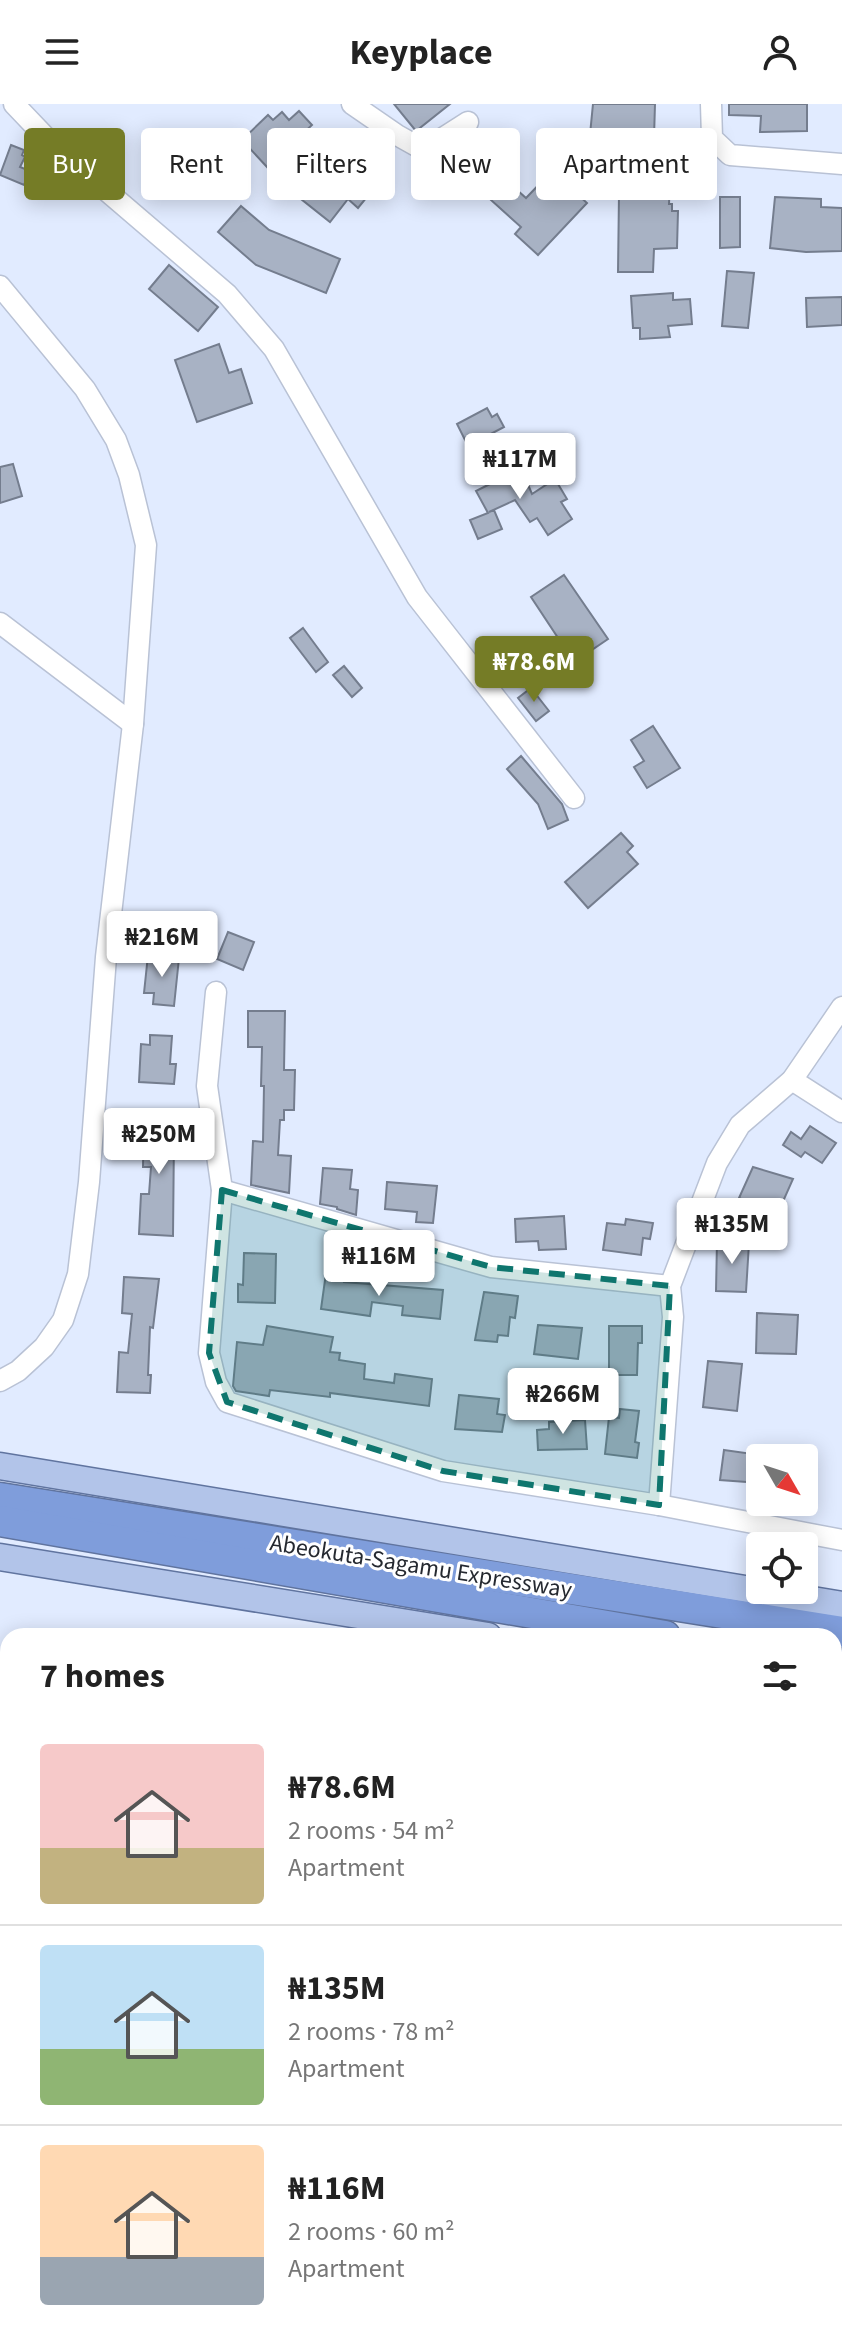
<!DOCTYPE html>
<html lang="en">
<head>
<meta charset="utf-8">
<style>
  body { margin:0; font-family:"Source Sans 3",sans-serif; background:#f6f6f6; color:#222; height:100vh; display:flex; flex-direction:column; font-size:30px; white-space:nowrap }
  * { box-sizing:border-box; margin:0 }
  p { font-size:26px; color:#767676 }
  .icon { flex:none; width:44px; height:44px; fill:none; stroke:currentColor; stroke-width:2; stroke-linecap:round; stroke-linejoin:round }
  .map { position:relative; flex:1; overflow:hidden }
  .side { position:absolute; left:0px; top:1524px; width:842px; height:712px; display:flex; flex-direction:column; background:#fff; border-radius:24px 24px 0 0; box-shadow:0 4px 20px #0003 }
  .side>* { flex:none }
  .guide { position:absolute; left:24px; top:24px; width:794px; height:72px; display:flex; gap:16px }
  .needle { width:52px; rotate:129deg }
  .tools { position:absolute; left:746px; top:1340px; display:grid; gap:16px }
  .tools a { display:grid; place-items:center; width:72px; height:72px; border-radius:8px; background:#fff; box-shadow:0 4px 20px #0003; font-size:40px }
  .price { position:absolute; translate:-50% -68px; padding:0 18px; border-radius:8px; background:#fff; color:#222; font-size:26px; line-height:52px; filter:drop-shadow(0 2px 4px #0008) }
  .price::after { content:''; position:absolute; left:50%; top:48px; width:24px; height:18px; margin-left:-12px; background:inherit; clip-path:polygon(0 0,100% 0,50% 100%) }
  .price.selected { background:#757c26; color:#fff }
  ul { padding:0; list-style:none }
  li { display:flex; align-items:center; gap:24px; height:200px; padding:0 40px }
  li+li { border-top:2px solid #e0e0e0 }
  li span { display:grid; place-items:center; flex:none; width:224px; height:160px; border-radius:8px; color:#555 }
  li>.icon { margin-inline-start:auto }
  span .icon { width:96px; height:96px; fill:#fffc; stroke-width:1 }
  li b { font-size:34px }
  h2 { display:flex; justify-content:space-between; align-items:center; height:96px; padding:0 40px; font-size:34px }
  .pill { padding:0 28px; border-radius:8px; background:#fff; box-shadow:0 4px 20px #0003; font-size:28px; line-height:72px }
  .pill.selected { background:#757c26; color:#fff }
  header { display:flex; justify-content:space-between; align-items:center; height:104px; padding:0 40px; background:#fff; font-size:36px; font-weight:700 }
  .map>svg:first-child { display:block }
  .building { fill:#a8b2c4; stroke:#747d8e; stroke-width:2 }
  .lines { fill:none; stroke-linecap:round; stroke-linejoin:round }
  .minor-casing { stroke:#b9c2d5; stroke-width:23 }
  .major-casing { stroke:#60749f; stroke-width:29 }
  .highway-casing { stroke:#60749f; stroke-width:33 }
  .minor { stroke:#fff; stroke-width:20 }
  .major { stroke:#b2c4e9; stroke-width:26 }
  .highway { stroke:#7f9ddb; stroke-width:30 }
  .marked { fill:#0f766e; fill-opacity:0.2; stroke:#0f766e; stroke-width:6; stroke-dasharray:16 10; stroke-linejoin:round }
  .labels { text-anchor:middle; stroke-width:6; stroke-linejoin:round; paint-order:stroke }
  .street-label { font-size:24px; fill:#252930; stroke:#fff }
</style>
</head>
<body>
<header><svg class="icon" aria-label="menu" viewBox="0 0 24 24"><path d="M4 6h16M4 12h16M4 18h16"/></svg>Keyplace<svg class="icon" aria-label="person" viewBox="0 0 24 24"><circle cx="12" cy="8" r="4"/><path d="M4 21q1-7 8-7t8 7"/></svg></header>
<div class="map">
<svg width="842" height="2236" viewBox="0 0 842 2236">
  <rect width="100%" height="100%" fill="#e1ebff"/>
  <!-- building -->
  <g class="building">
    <polygon points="394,0 450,0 416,27"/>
    <polygon points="593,0 655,0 654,34 672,34 669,100 672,100 672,107 678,107 677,144 654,145 653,168 618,168 619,90 595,88 597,51 588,51"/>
    <polygon points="729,0 807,0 807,27 760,28 761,12 729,11"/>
    <polygon points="299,7 312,21 267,63 242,36 268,11 273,16 282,8 289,16"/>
    <polygon points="353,29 366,39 372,31 386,42 379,50 393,61 358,104 348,95 330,118 301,95"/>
    <polygon points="11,41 24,46 22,51 25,53 20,63 30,67 24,81 0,71"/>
    <polygon points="552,67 587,99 538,151 515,130 521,123 481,87 497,68 526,94"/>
    <polygon points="720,93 740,93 740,143 720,144"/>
    <polygon points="775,93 821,95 821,103 842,104 842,147 806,148 770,144"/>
    <polygon points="241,102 269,126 340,155 326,189 256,161 218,128"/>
    <polygon points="169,161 218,203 198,227 149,185"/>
    <polygon points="727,167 754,169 748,224 722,222"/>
    <polygon points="673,189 673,196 690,195 692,220 668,222 670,233 640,235 640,224 633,224 631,192"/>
    <polygon points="842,193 842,221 807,223 806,194"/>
    <polygon points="219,240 229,269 241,265 252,299 197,318 175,256"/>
    <polygon points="487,304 492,313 497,310 504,323 468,342 457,320"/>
    <polygon points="517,355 532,390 555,375 567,395 561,398 572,415 548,431 537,414 530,418 515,396 489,408 494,406 502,425 478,435 470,416 488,409 476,387 498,376 494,366"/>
    <polygon points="13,360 22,392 0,399 0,363"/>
    <polygon points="564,471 608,535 574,558 531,493"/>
    <polygon points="303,524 328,558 316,568 290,534"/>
    <polygon points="344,562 362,584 352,593 333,571"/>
    <polygon points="531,584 549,607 536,617 518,594"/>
    <polygon points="653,622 680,664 647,684 634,663 644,657 631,636"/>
    <polygon points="521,652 562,700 568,716 548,725 538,700 507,665"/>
    <polygon points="621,729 633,742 627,748 638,760 588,804 565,778"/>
    <polygon points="228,828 254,838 243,866 217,855"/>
    <polygon points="148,851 179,854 174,902 153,900 154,889 144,889"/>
    <polygon points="248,907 285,907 284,966 295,966 294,1006 284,1006 284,1016 280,1016 278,1051 291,1052 289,1089 251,1081 253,1037 263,1038 264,982 261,982 262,943 248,943"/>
    <polygon points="150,931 172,932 170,960 176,960 174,980 139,978 141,940 150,941"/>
    <polygon points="144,1012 179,1013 179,1031 174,1031 173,1132 139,1130 141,1090 149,1090 151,1063 143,1063"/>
    <polygon points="810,1022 836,1039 822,1059 805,1048 801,1053 783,1041 791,1028 801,1035"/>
    <polygon points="753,1063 793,1075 777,1111 739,1094"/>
    <polygon points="323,1064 352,1066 350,1085 358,1086 356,1111 337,1105 337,1103 320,1100"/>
    <polygon points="387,1078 437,1082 433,1119 416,1118 417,1108 385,1105"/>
    <polygon points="564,1112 566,1145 539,1146 538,1137 516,1138 515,1115"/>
    <polygon points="626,1115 653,1119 650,1135 643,1134 641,1151 603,1146 607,1119 625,1121"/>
    <polygon points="717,1137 749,1139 746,1188 716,1187"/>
    <polygon points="244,1149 276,1150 275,1199 238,1198 238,1180 243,1181"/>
    <polygon points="326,1169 345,1171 344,1178 443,1186 440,1215 402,1211 403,1202 372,1198 370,1212 321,1205"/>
    <polygon points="124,1173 159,1175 153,1224 150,1223 148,1271 151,1271 150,1289 117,1288 119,1248 128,1249 132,1210 122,1209"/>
    <polygon points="484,1188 518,1192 515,1214 510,1213 508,1232 498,1231 497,1238 475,1236"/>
    <polygon points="757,1209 798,1211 796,1250 756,1249"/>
    <polygon points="538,1221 582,1224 578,1255 534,1250"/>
    <polygon points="267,1222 333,1233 330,1248 340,1249 339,1256 365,1260 364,1275 394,1279 395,1270 432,1275 429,1302 330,1289 330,1293 270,1286 269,1292 236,1287 233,1282 237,1238 263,1241"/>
    <polygon points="609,1222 642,1222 642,1239 638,1239 637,1271 609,1271"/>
    <polygon points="708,1257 742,1260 737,1307 703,1303"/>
    <polygon points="459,1291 499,1295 497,1310 505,1311 502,1328 455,1325"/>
    <polygon points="620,1305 639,1307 635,1338 639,1339 637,1354 605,1350 609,1313 619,1314"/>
    <polygon points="585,1316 587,1345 538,1346 537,1326 549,1325 549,1318"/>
    <polygon points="724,1346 760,1351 760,1379 720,1376"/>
  </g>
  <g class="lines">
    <defs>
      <g id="minor">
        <polyline points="14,0 53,41 227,190 274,245 417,493 574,694"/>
        <polyline points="352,0 397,31 422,45 432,41 468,18"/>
        <polyline points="711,0 712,34 730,51 842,60"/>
        <polyline points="0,182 85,285 116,336 129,371 146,441 133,620 106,853 89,1078 78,1170 63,1216 44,1243 18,1267 0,1277"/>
        <polyline points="0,519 133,620"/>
        <polyline points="216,888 207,982 222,1086 209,1249 216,1278 227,1298 443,1367 659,1401 842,1436"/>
        <polyline points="792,976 842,1008"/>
        <polyline points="222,1086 491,1163 670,1182"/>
        <polyline points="659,1401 673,1213 670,1182 717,1059 740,1021 792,976 842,903"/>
      </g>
      <g id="major">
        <polyline points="0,1362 842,1501"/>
        <polyline points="0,1453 488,1532"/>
        <polyline points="834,1588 842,1590"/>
      </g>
      <g id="highway">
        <polyline points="0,1394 842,1528"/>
        <polyline points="0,1417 665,1532"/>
        <polyline points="834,1560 842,1561"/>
      </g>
    </defs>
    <!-- minor casing -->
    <use href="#minor" class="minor-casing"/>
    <!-- major casing -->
    <use href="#major" class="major-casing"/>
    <!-- highway casing -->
    <use href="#highway" class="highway-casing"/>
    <!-- minor -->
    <use href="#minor" class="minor"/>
    <!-- major -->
    <use href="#major" class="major"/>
    <!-- highway -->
    <use href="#highway" class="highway"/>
  </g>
  <!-- marked area -->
  <path class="marked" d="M222 1086 491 1163 670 1182 659 1401 443 1367 227 1298 209 1249Z"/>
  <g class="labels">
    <!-- street labels -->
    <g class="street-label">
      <text transform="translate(421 1462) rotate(9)" y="8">Abeokuta-Sagamu Expressway</text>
    </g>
  </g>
</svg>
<div class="tools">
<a><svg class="needle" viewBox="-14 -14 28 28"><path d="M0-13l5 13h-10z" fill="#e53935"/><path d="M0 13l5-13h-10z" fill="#767676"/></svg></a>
<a><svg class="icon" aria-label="locate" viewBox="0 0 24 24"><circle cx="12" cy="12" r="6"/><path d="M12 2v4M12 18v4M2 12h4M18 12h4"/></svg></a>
</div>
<b class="price" style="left:520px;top:397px">₦117M</b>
<b class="price selected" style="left:534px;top:600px">₦78.6M</b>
<b class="price" style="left:162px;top:875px">₦216M</b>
<b class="price" style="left:159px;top:1072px">₦250M</b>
<b class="price" style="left:732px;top:1162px">₦135M</b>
<b class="price" style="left:379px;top:1194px">₦116M</b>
<b class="price" style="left:563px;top:1332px">₦266M</b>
<div class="guide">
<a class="pill selected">Buy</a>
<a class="pill">Rent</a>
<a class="pill">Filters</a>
<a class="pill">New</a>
<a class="pill">Apartment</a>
</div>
<section class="side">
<h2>7 homes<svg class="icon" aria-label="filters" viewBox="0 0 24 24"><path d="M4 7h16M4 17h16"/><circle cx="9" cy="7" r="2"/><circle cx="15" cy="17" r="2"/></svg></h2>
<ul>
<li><span style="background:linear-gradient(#f6c9c9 65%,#c2b280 0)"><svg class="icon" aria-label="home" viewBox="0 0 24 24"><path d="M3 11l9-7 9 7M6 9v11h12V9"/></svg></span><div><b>₦78.6M</b><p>2 rooms · 54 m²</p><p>Apartment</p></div></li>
<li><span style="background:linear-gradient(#bfe0f5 65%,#8fb573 0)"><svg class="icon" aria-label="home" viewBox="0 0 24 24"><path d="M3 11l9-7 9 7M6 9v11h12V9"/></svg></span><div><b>₦135M</b><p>2 rooms · 78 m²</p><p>Apartment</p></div></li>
<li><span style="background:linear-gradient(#ffd9b3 70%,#9aa5b1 0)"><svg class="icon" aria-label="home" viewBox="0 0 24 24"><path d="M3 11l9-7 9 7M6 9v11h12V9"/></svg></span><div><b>₦116M</b><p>2 rooms · 60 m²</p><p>Apartment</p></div></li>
</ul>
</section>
</div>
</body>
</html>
